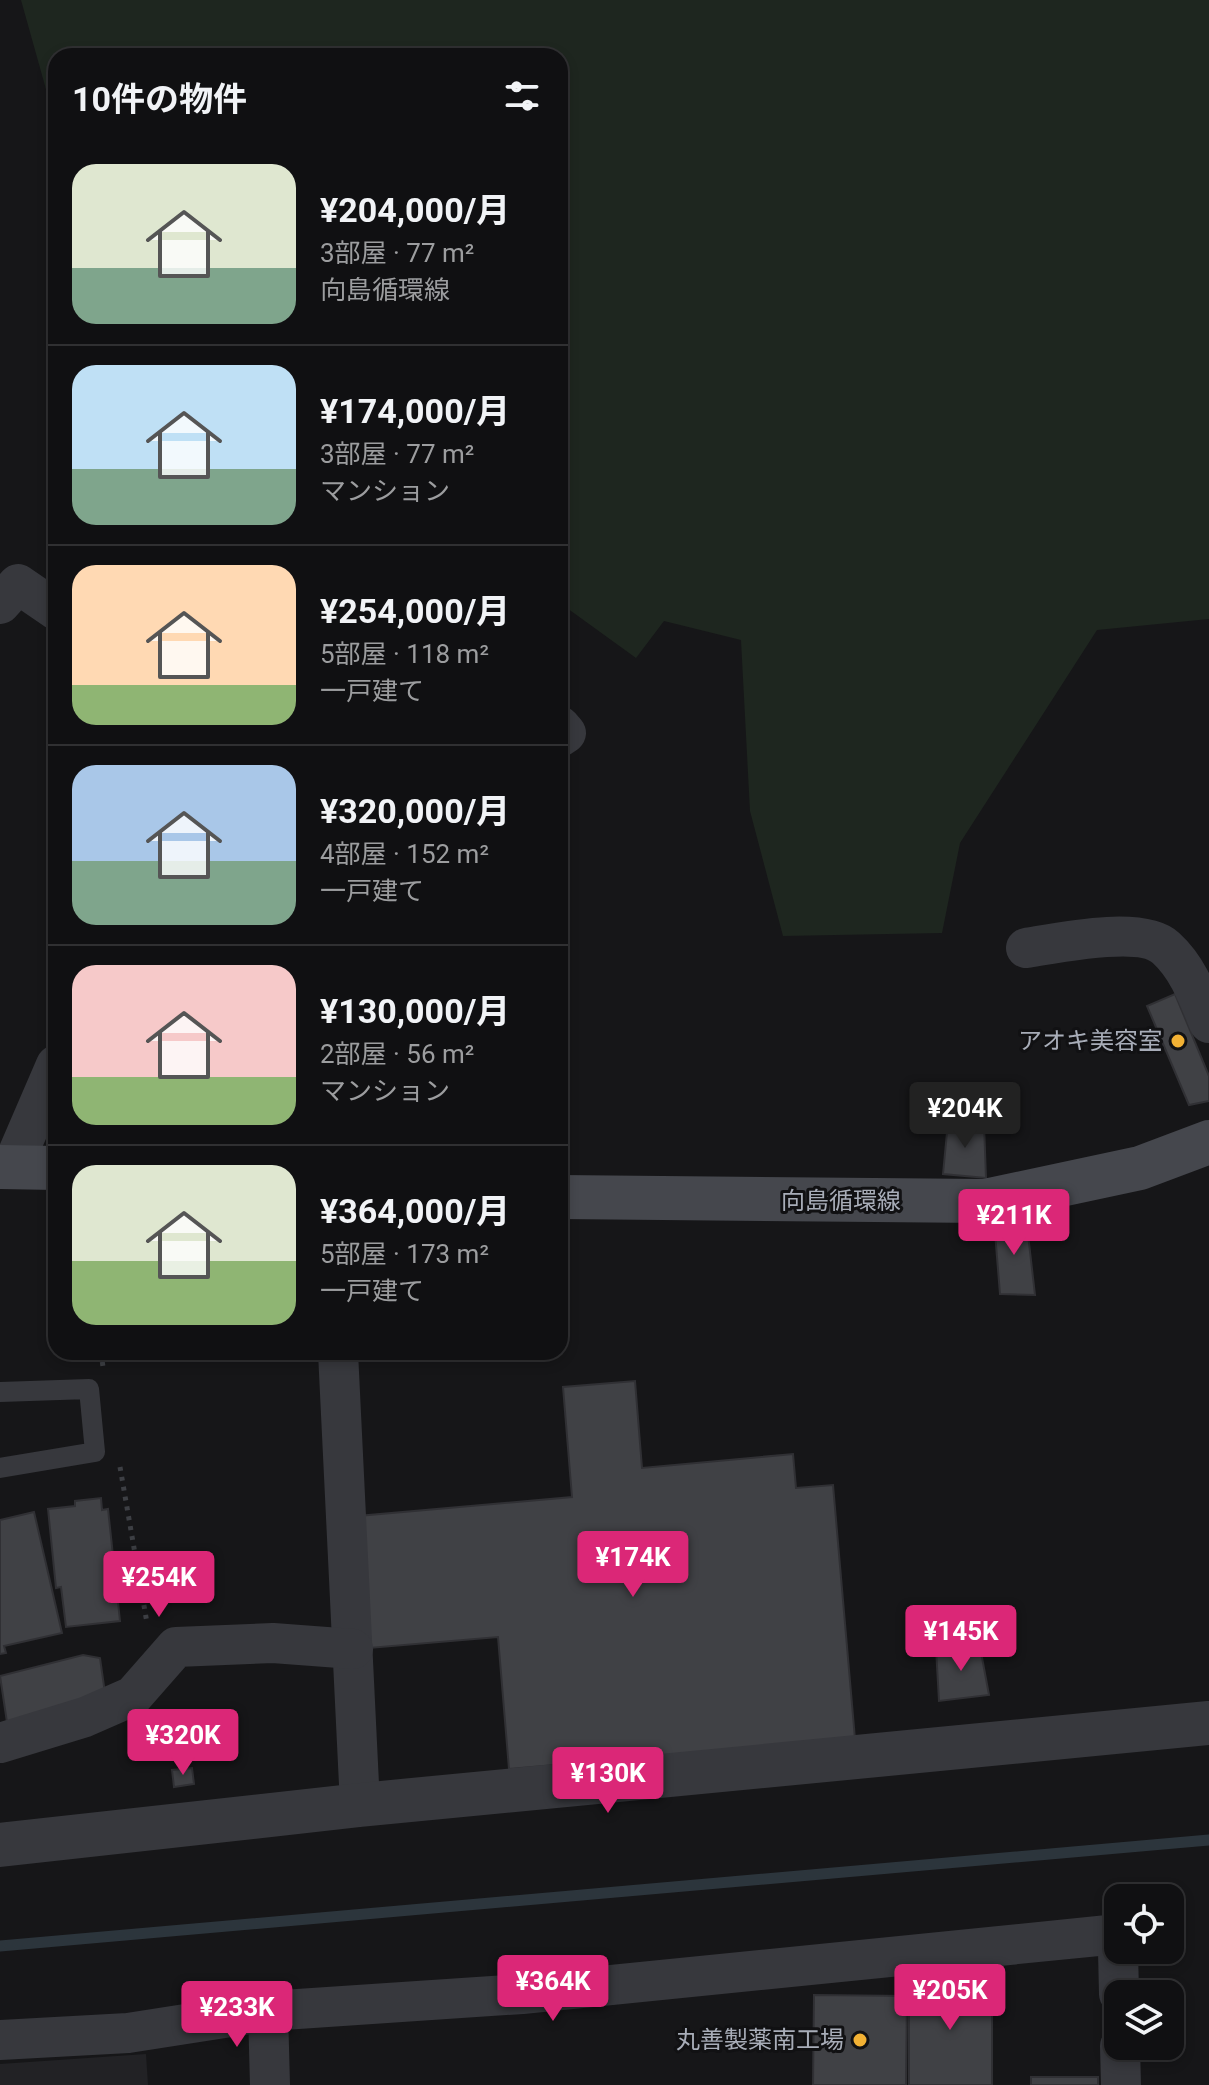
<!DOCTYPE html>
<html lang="ja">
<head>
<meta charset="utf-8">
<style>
  body { margin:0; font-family:Roboto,"Noto Sans JP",sans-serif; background:#1e1e20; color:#f1f3f6; height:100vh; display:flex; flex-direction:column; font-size:30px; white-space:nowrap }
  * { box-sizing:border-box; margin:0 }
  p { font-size:26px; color:#9c9d9f }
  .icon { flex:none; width:44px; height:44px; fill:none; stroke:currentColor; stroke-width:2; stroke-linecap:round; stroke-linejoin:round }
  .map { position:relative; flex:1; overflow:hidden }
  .panel { position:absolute; left:48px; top:48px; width:520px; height:1312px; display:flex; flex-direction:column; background:#101012; border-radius:24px; box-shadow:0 4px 12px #0003,0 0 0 2px #303032 }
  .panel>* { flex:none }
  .buttons { position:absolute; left:1104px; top:1884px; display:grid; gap:16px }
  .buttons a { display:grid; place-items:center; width:80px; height:80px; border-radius:16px; background:#101012; box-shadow:0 4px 12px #0003,0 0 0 2px #303032; font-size:40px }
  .price { position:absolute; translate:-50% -68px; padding:0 18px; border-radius:8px; background:#db2777; color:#fff; font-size:26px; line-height:52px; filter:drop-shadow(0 2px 4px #0008) }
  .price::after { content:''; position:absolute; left:50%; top:48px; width:24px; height:18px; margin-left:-12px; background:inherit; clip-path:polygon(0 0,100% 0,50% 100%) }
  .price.on { background:#222; color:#fff }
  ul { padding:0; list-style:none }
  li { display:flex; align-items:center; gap:24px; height:200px; padding:0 24px }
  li+li { border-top:2px solid #303032 }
  li span { display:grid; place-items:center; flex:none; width:224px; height:160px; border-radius:24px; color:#555 }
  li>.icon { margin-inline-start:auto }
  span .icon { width:96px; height:96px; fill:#fffc; stroke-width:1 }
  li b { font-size:34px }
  h2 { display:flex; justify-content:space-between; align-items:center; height:96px; padding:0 24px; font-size:34px }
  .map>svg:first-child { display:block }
  .built { fill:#222225 }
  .green { fill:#1e261f }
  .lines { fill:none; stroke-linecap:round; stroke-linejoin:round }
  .stream { stroke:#2c353c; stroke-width:11 }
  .building { fill:#404145; stroke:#303034; stroke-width:2 }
  .path { stroke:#3d3f44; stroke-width:5; stroke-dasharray:4 6; stroke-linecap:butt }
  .service { stroke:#37383d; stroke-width:20 }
  .minor { stroke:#37383d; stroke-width:40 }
  .tertiary { stroke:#37383d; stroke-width:44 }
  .secondary { stroke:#45474d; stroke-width:44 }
  .poi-dot { fill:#f2b134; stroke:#111113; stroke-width:3 }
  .labels { text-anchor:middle; stroke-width:6; stroke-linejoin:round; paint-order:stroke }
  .poi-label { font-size:24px; fill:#a8adb8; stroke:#111113; text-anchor:end }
  .street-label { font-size:24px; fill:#a8adb8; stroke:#111113 }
</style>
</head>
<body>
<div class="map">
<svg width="1209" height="2085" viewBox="0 0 1209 2085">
  <rect width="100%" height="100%" fill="#161618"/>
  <!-- built -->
  <polygon class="built" points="146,2054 148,2085 0,2085 0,2064"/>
  <!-- green -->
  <polygon class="green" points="21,0 1209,0 1209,619 1097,630 960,843 942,933 783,936 750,811 741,640 664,621 636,658 560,603 560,56 56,56 56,125"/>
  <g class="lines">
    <!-- stream -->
    <polyline class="stream" points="0,1946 1209,1840"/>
  </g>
  <!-- building -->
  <g class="building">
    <polygon points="1175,994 1209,1076 1209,1101 1189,1105 1147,1006"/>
    <polygon points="948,1122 984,1124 986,1178 943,1174"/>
    <polygon points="1026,1217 1035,1295 1000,1294 994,1220"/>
    <polygon points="635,1381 642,1468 793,1454 796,1488 833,1485 855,1739 509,1769 498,1637 369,1648 358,1516 572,1497 563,1387"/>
    <polygon points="101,1498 102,1510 108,1509 120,1621 66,1627 61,1587 56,1588 48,1509 75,1506 75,1501"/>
    <polygon points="34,1512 62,1633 4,1646 6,1653 0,1654 0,1520"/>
    <polygon points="980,1647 989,1695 939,1701 936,1648"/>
    <polygon points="83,1655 100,1658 106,1700 8,1729 0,1676"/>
    <polygon points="192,1768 194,1784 174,1787 172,1770"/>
    <rect x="909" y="1980" width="83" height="105"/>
    <polygon points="814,1995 907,1996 906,2085 813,2085"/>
    <rect x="1031" y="2077" width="67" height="8"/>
  </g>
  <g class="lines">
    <!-- path -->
    <g class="path">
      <polyline points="101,1352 103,1367"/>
      <polyline points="120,1467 147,1623"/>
    </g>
    <!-- service -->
    <polyline class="service" points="0,1392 89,1389 95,1452 0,1468"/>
    <!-- minor -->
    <g class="minor">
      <polyline points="0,604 18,584 56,610"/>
      <polyline points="560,726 566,733 560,737"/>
      <path d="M1026 948C1057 943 1142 925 1166 948 1188 968 1198 996 1209 1023"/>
      <polyline points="12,1167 56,1065"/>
      <polyline points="338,1352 360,1805"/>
      <polyline points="0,1743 85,1717 133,1696 176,1647 273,1643 353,1649"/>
      <polyline points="1118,1950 1119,1994"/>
      <polyline points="268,2011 270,2085"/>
      <polyline points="0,2040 128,2033 268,2011 522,1994 1118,1934 1118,1939"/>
      <polyline points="1120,2046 1121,2085"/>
    </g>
    <!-- tertiary -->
    <polyline class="tertiary" points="0,1845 360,1805 1209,1723"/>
    <!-- secondary -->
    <g class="secondary">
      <polyline points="0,1167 56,1168"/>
      <polyline points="560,1197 985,1201 1140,1168 1209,1142"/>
    </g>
  </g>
  <!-- markers -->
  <g class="poi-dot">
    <circle cx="1178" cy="1041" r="8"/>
    <circle cx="860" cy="2040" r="8"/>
  </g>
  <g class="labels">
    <!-- poi labels -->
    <g class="poi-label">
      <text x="1162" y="1049">アオキ美容室</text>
      <text x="844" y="2048">丸善製薬南工場</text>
    </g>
    <!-- street labels -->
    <g class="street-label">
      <text x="841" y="1209">向島循環線</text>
    </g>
  </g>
</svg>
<div class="buttons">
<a><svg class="icon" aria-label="locate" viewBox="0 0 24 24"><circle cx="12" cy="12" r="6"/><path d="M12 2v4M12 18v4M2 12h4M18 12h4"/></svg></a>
<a><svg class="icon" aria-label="layers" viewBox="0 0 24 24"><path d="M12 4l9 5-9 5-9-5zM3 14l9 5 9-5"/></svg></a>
</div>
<b class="price on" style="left:965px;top:1150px">¥204K</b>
<b class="price" style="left:1014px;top:1257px">¥211K</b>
<b class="price" style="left:633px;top:1599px">¥174K</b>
<b class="price" style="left:159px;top:1619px">¥254K</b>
<b class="price" style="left:961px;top:1673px">¥145K</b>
<b class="price" style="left:183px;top:1777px">¥320K</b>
<b class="price" style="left:608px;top:1815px">¥130K</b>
<b class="price" style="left:553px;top:2023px">¥364K</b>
<b class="price" style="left:950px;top:2032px">¥205K</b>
<b class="price" style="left:237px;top:2049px">¥233K</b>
<section class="panel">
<h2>10件の物件<svg class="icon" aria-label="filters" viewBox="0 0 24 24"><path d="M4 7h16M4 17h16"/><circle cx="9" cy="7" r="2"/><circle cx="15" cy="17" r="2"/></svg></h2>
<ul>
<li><span style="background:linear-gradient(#dfe7d0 65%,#7fa58c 0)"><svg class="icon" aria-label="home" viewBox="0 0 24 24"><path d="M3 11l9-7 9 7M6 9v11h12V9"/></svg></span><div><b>¥204,000/月</b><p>3部屋 · 77 m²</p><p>向島循環線</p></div></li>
<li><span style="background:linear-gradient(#bfe0f5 65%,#7fa58c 0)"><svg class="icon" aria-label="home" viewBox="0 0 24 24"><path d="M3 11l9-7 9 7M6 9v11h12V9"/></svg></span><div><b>¥174,000/月</b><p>3部屋 · 77 m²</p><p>マンション</p></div></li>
<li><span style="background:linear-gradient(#ffd9b3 75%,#8fb573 0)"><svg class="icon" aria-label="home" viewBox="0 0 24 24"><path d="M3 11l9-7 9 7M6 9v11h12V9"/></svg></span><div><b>¥254,000/月</b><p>5部屋 · 118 m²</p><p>一戸建て</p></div></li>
<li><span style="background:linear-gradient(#a9c7e8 60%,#7fa58c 0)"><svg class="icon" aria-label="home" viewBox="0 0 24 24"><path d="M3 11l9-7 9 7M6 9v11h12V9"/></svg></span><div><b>¥320,000/月</b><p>4部屋 · 152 m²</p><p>一戸建て</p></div></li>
<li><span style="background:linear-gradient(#f6c9c9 70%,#8fb573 0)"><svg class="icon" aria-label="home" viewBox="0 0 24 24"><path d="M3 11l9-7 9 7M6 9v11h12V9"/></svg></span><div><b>¥130,000/月</b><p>2部屋 · 56 m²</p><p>マンション</p></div></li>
<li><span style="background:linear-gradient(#dfe7d0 60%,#8fb573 0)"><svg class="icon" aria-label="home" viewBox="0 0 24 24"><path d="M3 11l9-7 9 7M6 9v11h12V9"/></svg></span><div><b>¥364,000/月</b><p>5部屋 · 173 m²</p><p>一戸建て</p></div></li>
</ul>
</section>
</div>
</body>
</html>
